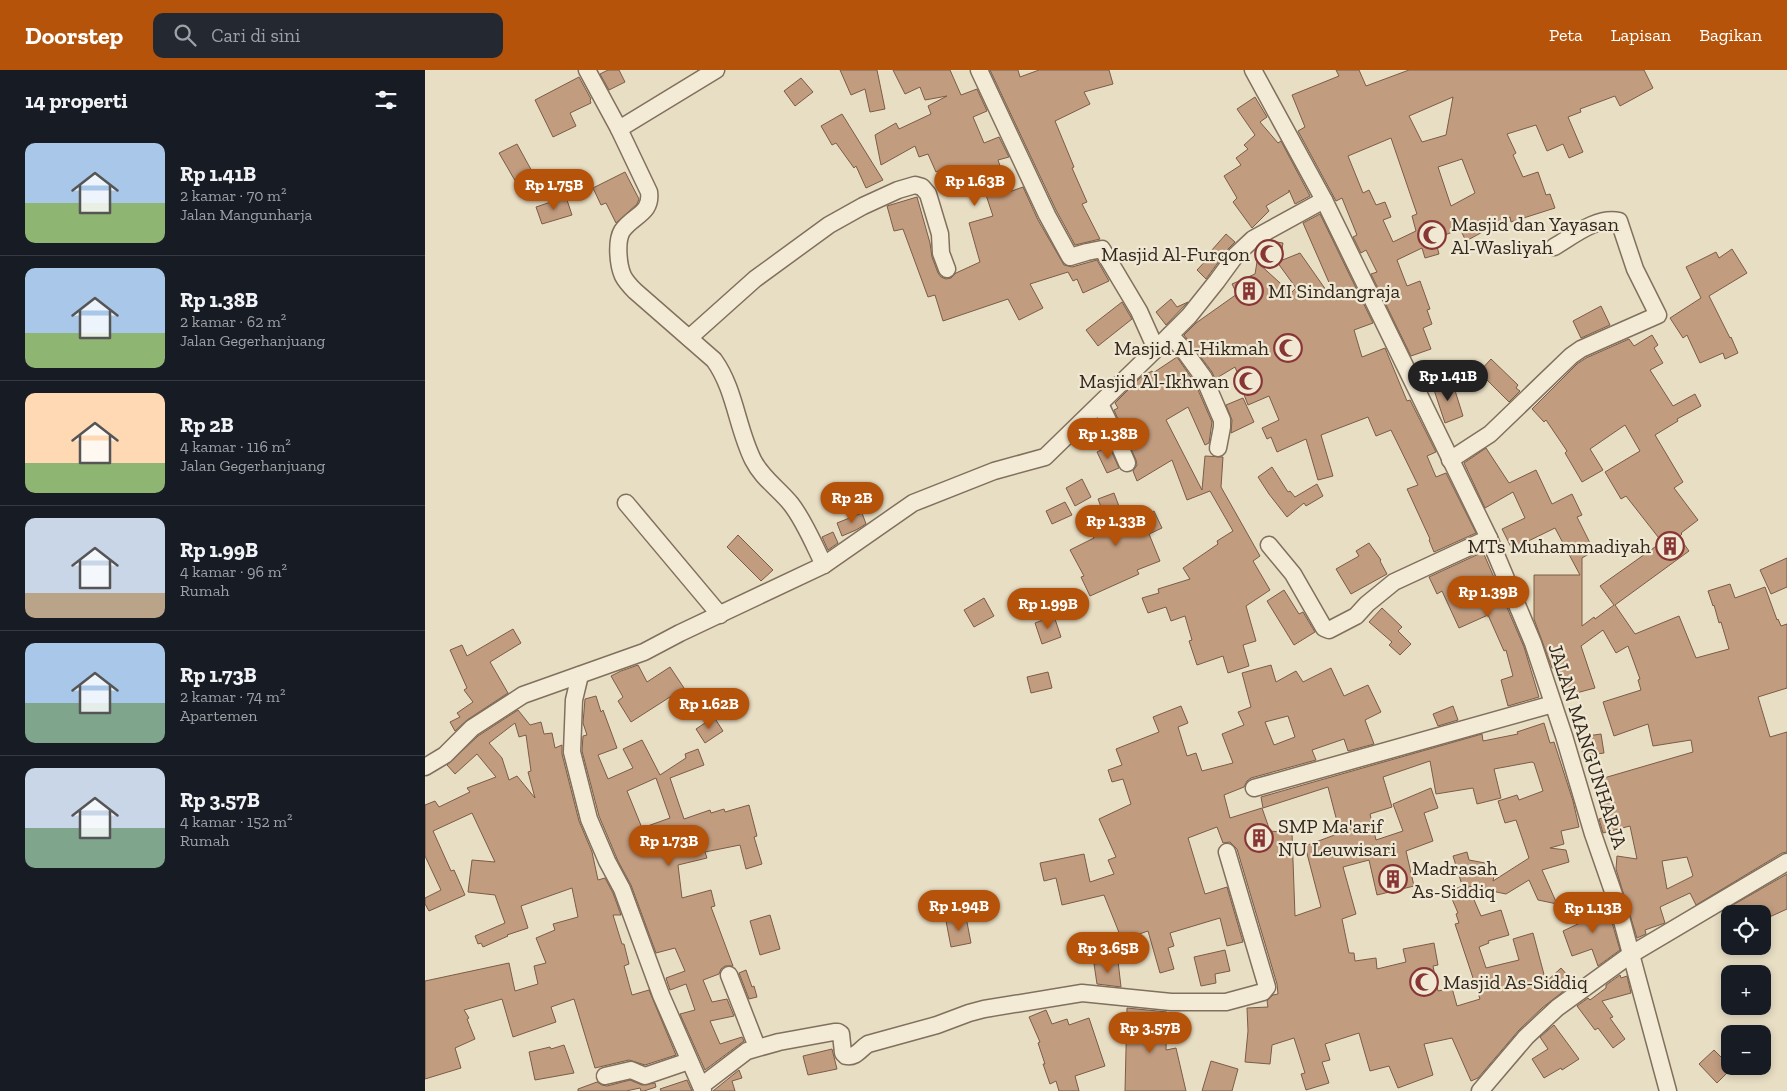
<!DOCTYPE html>
<html lang="id">
<head>
<meta charset="utf-8">
<style>
  body { margin:0; font-family:"Zilla Slab",serif; background:#242831; color:#f1f3f6; height:100vh; display:flex; flex-direction:column; font-size:19px; white-space:nowrap }
  * { box-sizing:border-box; margin:0 }
  p { font-size:16px; color:#9ea1a6 }
  .icon { flex:none; width:28px; height:28px; fill:none; stroke:currentColor; stroke-width:2; stroke-linecap:round; stroke-linejoin:round }
  .map { position:relative; flex:1; overflow:hidden }
  .panel { display:flex; flex-direction:column; background:#171b24; width:425px }
  .panel>* { flex:none }
  .fabs { position:absolute; left:1296px; top:835px; display:grid; gap:10px }
  .fabs a { display:grid; place-items:center; width:50px; height:50px; border-radius:10px; background:#171b24; box-shadow:0 2px 8px #0003; font-size:25px }
  .price { position:absolute; translate:-50% -42px; padding:0 11px; border-radius:18px; background:#b45309; color:#fff; font-size:16px; line-height:32px; filter:drop-shadow(0 1px 2px #0008) }
  .price::after { content:''; position:absolute; left:50%; top:30px; width:15px; height:11px; margin-left:-8px; background:inherit; clip-path:polygon(0 0,100% 0,50% 100%) }
  .price.selected { background:#222; color:#fff }
  ul { padding:0; list-style:none }
  li { display:flex; align-items:center; gap:15px; height:125px; padding:0 25px }
  li+li { border-top:1px solid #363941 }
  li span { display:grid; place-items:center; flex:none; width:140px; height:100px; border-radius:10px; color:#555 }
  li>.icon { margin-inline-start:auto }
  span .icon { width:60px; height:60px; fill:#fffc; stroke-width:1 }
  li b { font-size:21px }
  h2 { display:flex; justify-content:space-between; align-items:center; height:60px; padding:0 25px; font-size:21px }
  header { display:flex; align-items:center; gap:30px; box-sizing:border-box; height:70px; padding:0 25px; background:#b45309; color:#fff }
  header strong { font-size:24px }
  nav { display:flex; gap:28px; margin-inline-start:auto; font-size:18px }
  .search { width:350px; height:45px; background:#242831; display:flex; align-items:center; gap:12px; box-sizing:border-box; padding:0 18px; border-radius:10px; color:#9ea1a6; font-size:19px }
  main { display:flex; flex:1; min-height:0 }
  .map>svg:first-child { display:block }
  .building { fill:#c19c7f; stroke:#7c5c46; fill-rule:evenodd }
  .lines { fill:none; stroke-linecap:round; stroke-linejoin:round }
  .minor-casing { stroke:#80705d; stroke-width:19 }
  .minor { stroke:#f4ebd6; stroke-width:16 }
  .labels { text-anchor:middle; stroke-width:4.5; stroke-linejoin:round; paint-order:stroke }
  .poi-label { font-size:20px; fill:#32281f; stroke:#f0e8d3; text-anchor:start }
  .street-label { font-size:20px; fill:#32281f; stroke:#f0e8d3 }
</style>
</head>
<body>
<header>
<strong>Doorstep</strong>
<div class="search"><svg class="icon" aria-label="search" viewBox="0 0 24 24"><circle cx="10" cy="10" r="6"/><path d="M15 15l6 6"/></svg>Cari di sini</div>
<nav><a>Peta</a><a>Lapisan</a><a>Bagikan</a></nav>
</header>
<main>
<section class="panel">
<h2>14 properti<svg class="icon" aria-label="filters" viewBox="0 0 24 24"><path d="M4 7h16M4 17h16"/><circle cx="9" cy="7" r="2"/><circle cx="15" cy="17" r="2"/></svg></h2>
<ul>
<li><span style="background:linear-gradient(#a9c7e8 60%,#8fb573 0)"><svg class="icon" aria-label="home" viewBox="0 0 24 24"><path d="M3 11l9-7 9 7M6 9v11h12V9"/></svg></span><div><b>Rp 1.41B</b><p>2 kamar · 70 m²</p><p>Jalan Mangunharja</p></div></li>
<li><span style="background:linear-gradient(#a9c7e8 65%,#8fb573 0)"><svg class="icon" aria-label="home" viewBox="0 0 24 24"><path d="M3 11l9-7 9 7M6 9v11h12V9"/></svg></span><div><b>Rp 1.38B</b><p>2 kamar · 62 m²</p><p>Jalan Gegerhanjuang</p></div></li>
<li><span style="background:linear-gradient(#ffd9b3 70%,#8fb573 0)"><svg class="icon" aria-label="home" viewBox="0 0 24 24"><path d="M3 11l9-7 9 7M6 9v11h12V9"/></svg></span><div><b>Rp 2B</b><p>4 kamar · 116 m²</p><p>Jalan Gegerhanjuang</p></div></li>
<li><span style="background:linear-gradient(#c9d6e8 75%,#b9a48a 0)"><svg class="icon" aria-label="home" viewBox="0 0 24 24"><path d="M3 11l9-7 9 7M6 9v11h12V9"/></svg></span><div><b>Rp 1.99B</b><p>4 kamar · 96 m²</p><p>Rumah</p></div></li>
<li><span style="background:linear-gradient(#a9c7e8 60%,#7fa58c 0)"><svg class="icon" aria-label="home" viewBox="0 0 24 24"><path d="M3 11l9-7 9 7M6 9v11h12V9"/></svg></span><div><b>Rp 1.73B</b><p>2 kamar · 74 m²</p><p>Apartemen</p></div></li>
<li><span style="background:linear-gradient(#c9d6e8 60%,#7fa58c 0)"><svg class="icon" aria-label="home" viewBox="0 0 24 24"><path d="M3 11l9-7 9 7M6 9v11h12V9"/></svg></span><div><b>Rp 3.57B</b><p>4 kamar · 152 m²</p><p>Rumah</p></div></li>
</ul>
</section>
<div class="map">
<svg width="1362" height="1021" viewBox="0 0 1362 1021">
  <rect width="100%" height="100%" fill="#e8dec4"/>
  <!-- building -->
  <g class="building">
    <polygon points="183,0 194,0 200,12 184,20 175,4"/>
    <polygon points="415,0 452,0 460,39 445,42 440,19 426,25"/>
    <polygon points="468,0 525,0 536,25 552,19 562,41 548,47 559,73 574,67 584,87 573,90 584,122 598,117 613,150 639,195 647,197 672,190 684,211 658,223 652,209 648,211 643,202 605,214 618,238 594,250 583,229 518,251 510,225 503,227 478,159 469,161 462,136 492,127 505,173 507,187 513,203 516,207 521,209 526,208 531,203 555,192 544,153 568,146 554,104 530,115 522,97 511,102 503,84 494,87 490,76 456,95 450,65 471,53 474,59 506,44 503,36 522,26 500,30 495,17 480,24"/>
    <polygon points="565,0 593,0 595,7 614,0 684,0 688,14 659,22 665,34 630,51 649,97 647,98 662,132 657,134 675,169 650,175 631,140"/>
    <path d="M911 0H934L941 16 984 0H1219L1228 18 1195 36 1190 26 1155 39 1156 42 1143 47 1158 82 1144 88 1138 74 1122 81 1111 55 1082 64 1091 83 1088 85 1098 107 1113 102 1121 125 1125 124 1130 138 1086 152 1085 147 1041 171 1035 159 1010 169 1014 184 1000 188 997 178 972 190 982 216 995 211 1005 239 1002 240 1007 254 998 258 1006 279 986 286 946 204 952 202 941 180 936 183 928 167 932 165 917 128 911 131 873 61 880 57 867 25 914 6ZM1028 27 1021 65 997 72 984 46ZM966 68 992 144 987 146 991 161 968 172 958 150 966 147 960 132 951 135 944 120 938 123 923 86ZM1037 89 1050 123 1026 136 1013 97Z"/>
    <polygon points="154,7 166,29 165,30 166,33 145,43 151,56 128,67 110,30"/>
    <polygon points="376,8 388,22 370,36 359,21"/>
    <polygon points="830,27 842,47 835,52 853,73 856,71 885,126 870,134 864,120 864,122 841,136 844,141 827,158 808,132 812,128 799,106 816,95 811,88 823,79 819,75 830,65 812,39"/>
    <polygon points="417,44 458,110 441,118 431,96 429,98 411,73 407,75 396,56"/>
    <polygon points="92,74 109,105 92,114 74,83"/>
    <polygon points="200,102 214,129 212,134 191,153 181,133 176,135 168,118"/>
    <polygon points="141,127 147,145 117,154 111,137"/>
    <polygon points="895,144 948,253 929,260 937,287 960,278 982,331 985,330 1011,382 1002,386 1011,407 1021,403 1051,463 1009,482 1004,470 1005,469 982,419 993,415 966,360 951,366 943,347 896,365 908,406 893,410 881,369 852,382 846,367 842,369 837,358 854,350 844,326 823,335 818,322 820,321 810,297 790,309 787,302 759,265 771,253 812,224 807,214 830,204 832,192 866,223 871,218 839,174 845,171 858,173 855,191 875,183 901,220 906,217 878,153"/>
    <polygon points="801,164 810,172 803,179 781,209 772,200 788,183 786,181"/>
    <polygon points="1307,179 1322,203 1284,226 1305,268 1306,267 1313,283 1300,289 1298,283 1275,293 1262,265 1258,268 1245,248 1276,228 1261,197 1291,182 1294,188"/>
    <polygon points="746,229 752,237 763,232 741,255 731,242"/>
    <polygon points="697,232 707,249 673,276 661,260"/>
    <polygon points="1176,236 1185,255 1156,268 1148,251"/>
    <path d="M1227 265 1233 275 1229 278 1238 293 1225 300 1248 336 1270 324 1276 336 1252 349 1253 351 1230 365 1258 412 1249 418 1273 450 1256 463 1257 464 1254 467 1264 481 1190 535 1210 564 1254 546 1271 588 1304 579 1296 552 1294 553 1289 535 1288 536 1283 521 1305 514 1310 528 1340 517 1352 550 1353 549 1356 556 1362 554V618L1333 627 1345 667 1362 662V782L1357 783 1271 835 1265 823 1235 837 1240 853 1220 860 1221 864 1212 868 1191 799 1192 786 1212 789 1205 756 1178 763 1174 749 1183 746 1172 710 1268 682 1266 670 1228 676 1223 654 1189 666 1178 632 1216 620 1213 610 1215 609 1203 576 1191 583 1178 560 1156 576 1170 618 1140 626 1131 597 1127 598 1109 549V505H1155L1130 458 1087 479 1077 459 1100 448 1088 422 1060 438 1039 393 1061 378 1084 413 1111 400 1127 434 1147 424 1157 445 1152 447 1169 481 1157 488V556L1169 547 1170 549 1189 535 1175 516 1237 472 1201 426 1196 429 1180 402 1215 381 1200 355 1165 379 1178 400 1157 412 1140 383 1142 381 1121 350 1119 352 1107 339 1152 294 1161 288 1204 269 1209 276ZM1262 787 1268 806 1242 819 1237 791Z"/>
    <polygon points="752,287 770,313 787,352 784,373 780,375 763,337 741,350 777,420 780,386 798,387 796,417 835,486 828,491 845,520 821,536 831,571 818,575 824,596 803,603 798,586 772,595 764,571 767,570 760,546 746,551 741,537 723,543 717,528 734,523 733,519 765,509 758,498 793,474 792,471 808,461 785,421 762,430 747,390 712,411 708,401 712,395 711,390 689,340 693,338 690,333 716,307 727,301 728,303"/>
    <polygon points="1066,289 1093,315 1091,318 1095,321 1084,332 1054,302"/>
    <polygon points="1027,311 1038,346 1020,353 1008,317"/>
    <polygon points="818,328 829,352 806,363 807,350 801,335"/>
    <polygon points="684,376 694,398 682,403 672,382"/>
    <polygon points="847,397 863,422 865,421 870,427 892,414 898,426 881,436 879,433 862,447 844,424 833,407"/>
    <polygon points="657,409 666,427 650,436 641,418"/>
    <polygon points="689,423 695,439 702,436 709,450 729,441 737,458 724,464 735,491 712,500 714,504 665,526 656,507 659,506 645,480 669,468 663,457 680,447 673,429"/>
    <polygon points="640,432 647,445 627,454 621,441"/>
    <polygon points="437,443 441,454 431,460 417,466 412,453"/>
    <polygon points="408,462 413,473 403,480 397,467"/>
    <polygon points="313,465 348,500 336,511 302,477"/>
    <polygon points="944,473 956,490 955,491 962,504 926,524 911,499 934,486 931,481"/>
    <polygon points="1058,482 1099,577 1114,627 1083,636 1076,610 1088,606 1081,580 1079,581 1063,545 1034,558 1017,521 1012,524 1004,507"/>
    <polygon points="1362,488 1362,517 1346,524 1335,500"/>
    <polygon points="859,520 874,544 878,542 890,562 869,575 842,531"/>
    <polygon points="559,528 569,546 549,557 539,540"/>
    <polygon points="957,538 977,557 973,561 986,574 975,585 964,575 967,572 944,552"/>
    <polygon points="629,546 636,567 617,574 610,553"/>
    <polygon points="88,559 96,573 65,592 83,623 42,650 30,661 25,652 35,647 32,643 48,632 39,620 42,618 25,580 37,575 42,586"/>
    <polygon points="213,595 222,612 245,597 259,618 206,652 193,631 198,627 186,606 196,601"/>
    <path d="M846 595 851 612 871 601 878 612 906 598 919 626 943 615 956 642 940 650 949 674 923 681 919 669 887 680 891 690 826 708 822 711 819 717 799 725 805 748 837 738 845 761 867 763 870 846 896 837 880 776 915 763 903 717 838 738 836 727 1057 664 1058 671 1093 664 1092 662 1119 653 1125 673 1129 672 1148 731 1154 757 1136 761 1139 774 1125 778 1141 780 1144 792 1117 800 1132 834 1113 830 1104 810 1081 824 1043 816 1056 846 1076 840 1084 865 1063 871 1064 873 1054 877 1061 898 1094 890 1088 869 1108 863 1121 912 1136 898 1149 913 1117 938 1094 960 1053 1008 1046 1011 1027 968 999 974 1008 1005 973 1018 964 996 945 1001 934 963 900 974 905 990 897 992 904 1013 881 1020 876 1004 880 1003 869 968 847 975 845 994 820 992 823 961 822 938 843 937 842 931 848 925 853 924 852 914 812 779 805 772 798 773 792 757 763 768 780 824 802 817 818 872 802 876 795 848 745 863 749 876 743 878 749 899 735 903 723 861 697 870 679 825 637 835 631 808 619 811 615 793 659 784 665 812 689 804 683 790 691 787 674 749 706 734 698 709 687 712 683 700 697 695 691 679 734 662 728 647 756 636 763 653 753 657 762 686 771 683 777 701 808 693 797 664 819 655 813 642 826 637 817 603ZM863 646 870 667 849 675 840 652ZM1005 691 1011 724 1048 718 1052 734 1076 728 1069 699 1107 692 1109 693 1118 721 1094 730 1092 725 1073 731 1080 753 1091 750 1104 788 1068 811 1071 795 1044 790 1042 782 1028 786 1037 815H1039L1024 822 1033 843 1031 844 1034 853 1030 854 1055 929 1032 936 1027 918 1013 921 1008 896 1013 895 1009 873 978 879 981 892 952 899 951 888 930 891 929 883H924L917 849 931 844 918 797 944 790 952 825 989 816 981 781 1008 771 999 743 1013 738 1006 718 968 734 978 761 951 770 945 744 967 737 958 707Z"/>
    <polygon points="623,602 627,618 606,623 602,607"/>
    <path d="M171 626 176 642 178 640 192 678 173 685 183 709 208 698 198 679 217 670 235 705 261 688 260 684 273 679 279 695 245 708 259 749 285 740 286 743 299 739 300 742 324 735 332 766 329 767 337 794 321 799 315 775 280 782 282 788 253 795 257 828 286 820 290 836 286 837 308 896H300L296 899 294 904 278 910 287 932 302 929 309 946 285 951 295 974 317 967 319 971 280 1000 255 944 270 940 261 914 245 920 241 908 260 901 250 878 231 883 206 815 193 791 174 746 157 681 158 666 162 665 158 653 160 629ZM231 708 245 748 217 758 202 721Z"/>
    <polygon points="1028,636 1033,650 1013,656 1008,644"/>
    <path d="M93 640 105 655 116 652 119 664 127 663 130 678 137 675V684L154 751 167 782 173 810 180 808 188 823 196 845H188L197 874H199L204 894 199 896 207 925 224 920 251 985 220 995 204 990 170 998 149 929 126 937 131 952 88 967 77 929 39 940 44 948 42 949 50 969 30 978 36 998 0 1009V911L84 893 90 921 113 914 109 896 121 893 111 868 130 860 128 854 153 847 147 818 96 836 103 858 82 865 83 866 58 877 56 873 53 874 50 866 80 853 70 825 43 822 47 790 70 792 47 743 8 761 26 801 29 800 40 825 4 841 0 834V828L16 820 0 786V735L10 731 14 737 45 722 42 718 71 707 52 684 30 704 22 695 53 666ZM90 653 94 667 101 665 106 701 103 702 110 728 92 706 84 710 77 688 64 673Z"/>
    <polygon points="289,647 298,661 280,673 271,659"/>
    <polygon points="1176,664 1179,683 1158,686 1155,667"/>
    <polygon points="1362,804 1362,839 1338,850 1338,844 1312,844 1308,835"/>
    <polygon points="1181,832 1195,880 1173,896 1167,879 1147,886 1138,861 1155,853 1152,840"/>
    <polygon points="345,845 355,879 335,885 325,851"/>
    <polygon points="541,847 546,873 526,877 521,851"/>
    <polygon points="800,880 805,901 790,904 791,913 776,916 769,887"/>
    <polygon points="693,891 696,917 672,914 669,894"/>
    <polygon points="321,900 327,917 329,916 332,927 324,929 314,903"/>
    <polygon points="1195,905 1196,908 1202,906 1206,923 1177,931 1188,947 1185,948 1200,969 1188,978 1173,958 1170,960 1152,936 1163,928 1165,930 1181,918 1181,915"/>
    <polygon points="702,938 742,942 741,980 751,978 761,1021 700,1021"/>
    <polygon points="621,940 627,954 642,949 644,955 664,948 680,996 650,1006 654,1021 634,1021 631,1011 625,1014 618,994 620,994 613,973 615,972 604,947"/>
    <polygon points="1129,955 1154,989 1137,1000 1136,998 1119,1008 1107,989 1123,979 1115,967"/>
    <polygon points="139,975 149,1003 110,1010 104,982 125,977 126,979"/>
    <polygon points="407,979 412,999 383,1005 378,986"/>
    <polygon points="1289,980 1307,998 1292,1013 1274,994"/>
    <polygon points="786,991 813,999 807,1021 777,1021"/>
    <polygon points="314,1000 317,1008 307,1011 310,1021 288,1021"/>
    <polygon points="205,1010 217,1015 230,1013 231,1017 219,1021 216,1021 215,1018 201,1021 153,1021 153,1019 172,1012 177,1015 182,1016"/>
    <polygon points="262,1010 267,1021 236,1021 235,1019"/>
  </g>
  <g class="lines">
    <defs>
      <g id="minor">
        <polyline points="162,0 194,59"/>
        <path d="M291 0 194 59 224 122C227 144 208 145 197 161 191 171 193 195 198 206 201 212 205 216 210 221L289 290C310 319 312 358 328 390 337 408 354 419 366 434 380 452 389 475 399 495"/>
        <polyline points="554,0 622,145 645,187 662,182 677,179 714,241 731,279 764,246 792,211 811,185 828,169 899,130"/>
        <polyline points="828,0 899,130 1064,468 1108,573 1139,666 1168,764 1193,836 1243,1021"/>
        <polyline points="745,265 758,279 779,308 797,350 797,357 793,378"/>
        <polyline points="264,268 330,209 404,155 438,136 473,120 490,115 497,117 503,124 515,164 516,183 522,199"/>
        <polyline points="675,334 689,363 702,393"/>
        <path d="M1025 390 1065 364 1146 286 1156 279 1233 245 1210 199 1194 151C1172 146 1148 166 1129 177"/>
        <polyline points="201,433 295,545"/>
        <polyline points="844,475 868,504 899,558 904,560 931,546 942,534 969,512 1064,468"/>
        <polyline points="155,605 149,630 147,682 164,749 182,791 197,819 236,925 278,1021"/>
        <polyline points="0,697 20,685 47,658 98,625 219,582 255,563 399,495 488,433 569,401 620,387 731,279"/>
        <polyline points="829,718 1128,634"/>
        <polyline points="304,905 332,977"/>
        <polyline points="180,1006 206,1000 220,1006 264,991"/>
        <path d="M276 1016 322 981 354 972 409 962H413L416 964 418 983 421 986C431 988 435 979 443 974L512 955 544 943 559 939 657 923 746 932H801L838 922 842 917 802 782"/>
        <polyline points="1055,1021 1101,967 1132,938 1205,885 1362,792"/>
      </g>
    </defs>
    <!-- minor casing -->
    <use href="#minor" class="minor-casing"/>
    <!-- minor -->
    <use href="#minor" class="minor"/>
  </g>
  <!-- icons -->
  <defs>
    <symbol id="mosque-ring" viewBox="-11 -11 22 22"><circle r="9.5" fill="#f0e8d3" stroke="#873635" stroke-width="1.5"/><path d="M3.5-4.9A6 6 0 1 0 3.5 4.9A5 5 0 1 1 3.5-4.9Z" fill="#873635"/></symbol>
    <symbol id="building-ring" viewBox="-11 -11 22 22"><circle r="9.5" fill="#f0e8d3" stroke="#873635" stroke-width="1.5"/><path d="M-4-6H4V6H1V3H-1V6H-4ZM-2.5-4.3h1.7v1.8h-1.7ZM.8-4.3h1.7v1.8H.8ZM-2.5-1h1.7V.8h-1.7ZM.8-1h1.7V.8H.8Z" fill="#873635"/></symbol>
  </defs>
  <g fill-rule="evenodd">
    <use href="#mosque-ring" x="991" y="149" width="32" height="32"/>
    <use href="#mosque-ring" x="828" y="168" width="32" height="32"/>
    <use href="#building-ring" x="808" y="205" width="32" height="32"/>
    <use href="#mosque-ring" x="847" y="262" width="32" height="32"/>
    <use href="#mosque-ring" x="807" y="295" width="32" height="32"/>
    <use href="#building-ring" x="1229" y="460" width="32" height="32"/>
    <use href="#building-ring" x="818" y="752" width="32" height="32"/>
    <use href="#building-ring" x="952" y="793" width="32" height="32"/>
    <use href="#mosque-ring" x="983" y="896" width="32" height="32"/>
  </g>
  <g class="labels">
    <!-- poi labels -->
    <g class="poi-label">
      <text x="1026" y="161">Masjid dan Yayasan<tspan x="1026" dy="23">Al-Wasliyah</tspan></text>
      <text x="825" y="191" text-anchor="end">Masjid Al-Furqon</text>
      <text x="843" y="228">MI Sindangraja</text>
      <text x="844" y="285" text-anchor="end">Masjid Al-Hikmah</text>
      <text x="804" y="318" text-anchor="end">Masjid Al-Ikhwan</text>
      <text x="1226" y="483" text-anchor="end">MTs Muhammadiyah</text>
      <text x="853" y="763">SMP Ma'arif<tspan x="853" dy="23">NU Leuwisari</tspan></text>
      <text x="987" y="805">Madrasah<tspan x="987" dy="23">As-Siddiq</tspan></text>
      <text x="1018" y="919">Masjid As-Siddiq</text>
    </g>
    <!-- street labels -->
    <g class="street-label">
      <text transform="translate(1163 676) rotate(72)" y="7">JALAN MANGUNHARJA</text>
    </g>
  </g>
</svg>
<div class="fabs">
<a><svg class="icon" aria-label="locate" viewBox="0 0 24 24"><circle cx="12" cy="12" r="6"/><path d="M12 2v4M12 18v4M2 12h4M18 12h4"/></svg></a>
<a>+</a>
<a>−</a>
</div>
<b class="price" style="left:550px;top:137px">Rp 1.63B</b>
<b class="price" style="left:129px;top:141px">Rp 1.75B</b>
<b class="price selected" style="left:1023px;top:332px">Rp 1.41B</b>
<b class="price" style="left:683px;top:390px">Rp 1.38B</b>
<b class="price" style="left:427px;top:454px">Rp 2B</b>
<b class="price" style="left:691px;top:477px">Rp 1.33B</b>
<b class="price" style="left:1063px;top:548px">Rp 1.39B</b>
<b class="price" style="left:623px;top:560px">Rp 1.99B</b>
<b class="price" style="left:284px;top:660px">Rp 1.62B</b>
<b class="price" style="left:244px;top:797px">Rp 1.73B</b>
<b class="price" style="left:534px;top:862px">Rp 1.94B</b>
<b class="price" style="left:1168px;top:864px">Rp 1.13B</b>
<b class="price" style="left:683px;top:904px">Rp 3.65B</b>
<b class="price" style="left:725px;top:984px">Rp 3.57B</b>
</div>
</main>
</body>
</html>
